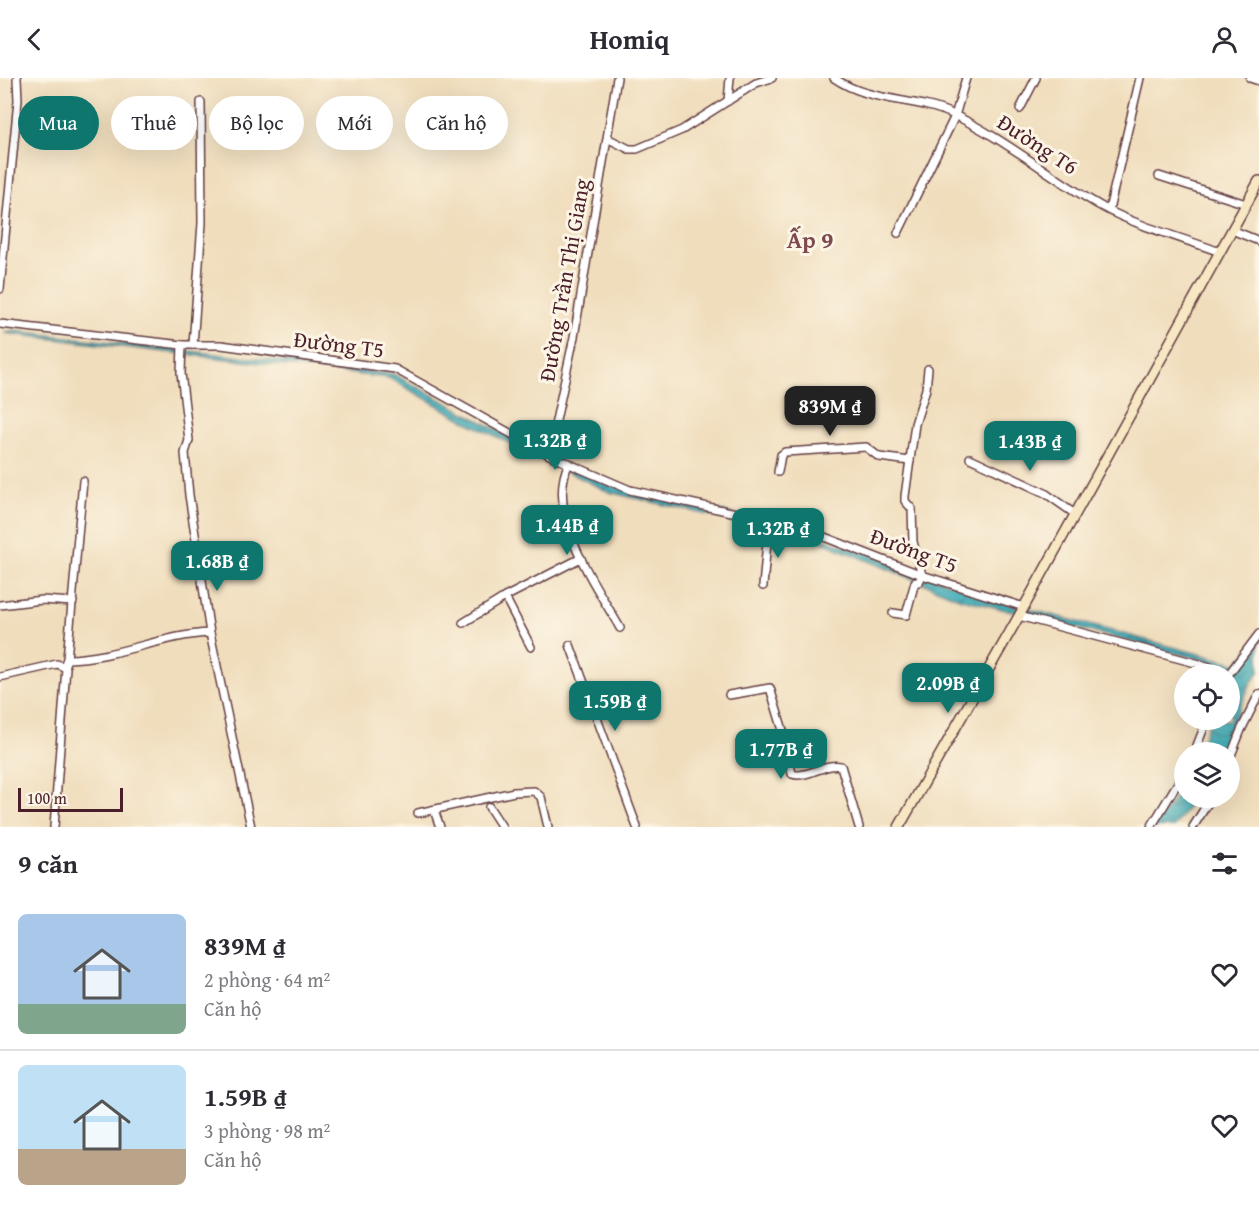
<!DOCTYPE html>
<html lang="vi">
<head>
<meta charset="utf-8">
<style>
  body { margin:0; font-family:"Gentium Book Plus",serif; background:#f2f2f3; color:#2b2b33; height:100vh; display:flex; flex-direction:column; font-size:22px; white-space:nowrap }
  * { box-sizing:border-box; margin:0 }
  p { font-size:20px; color:#7c7c81 }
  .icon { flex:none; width:33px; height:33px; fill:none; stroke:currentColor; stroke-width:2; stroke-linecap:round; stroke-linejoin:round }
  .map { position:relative; height:749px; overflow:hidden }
  .panel { display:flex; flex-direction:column; background:#fff; flex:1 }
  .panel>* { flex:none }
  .guide { position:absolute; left:18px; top:18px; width:600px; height:54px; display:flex; gap:12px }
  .buttons { position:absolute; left:1174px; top:586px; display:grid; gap:12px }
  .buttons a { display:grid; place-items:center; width:66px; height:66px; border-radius:50%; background:#fff; box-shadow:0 6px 24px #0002; font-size:30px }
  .scale { position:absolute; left:18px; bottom:15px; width:105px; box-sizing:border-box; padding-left:6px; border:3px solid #4a1f2b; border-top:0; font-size:16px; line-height:21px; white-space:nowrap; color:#4a1f2b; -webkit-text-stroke:4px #fcf5e5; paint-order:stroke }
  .price { position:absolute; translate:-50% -51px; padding:0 14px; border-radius:12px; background:#0f766e; color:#fff; font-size:20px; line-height:39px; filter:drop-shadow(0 2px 3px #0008) }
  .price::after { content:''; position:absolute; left:50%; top:36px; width:18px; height:14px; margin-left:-9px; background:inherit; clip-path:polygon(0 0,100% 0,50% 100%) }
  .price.current { background:#222; color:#fff }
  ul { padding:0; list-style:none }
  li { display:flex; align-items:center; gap:18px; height:150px; padding:0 18px }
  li+li { border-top:2px solid #e1e1e2 }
  li span { display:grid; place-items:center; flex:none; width:168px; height:120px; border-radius:9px; color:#555 }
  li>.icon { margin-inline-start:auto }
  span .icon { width:72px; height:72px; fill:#fffc; stroke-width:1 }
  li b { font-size:26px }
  h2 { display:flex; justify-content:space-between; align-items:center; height:72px; padding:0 18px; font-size:26px }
  .pill { padding:0 21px; border-radius:27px; background:#fff; box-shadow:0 6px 24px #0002; font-size:21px; line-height:54px }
  .pill.current { background:#0f766e; color:#fff }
  header { display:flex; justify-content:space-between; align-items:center; height:78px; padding:0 18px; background:#fff; font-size:27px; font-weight:800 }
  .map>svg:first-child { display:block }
  .water { fill:url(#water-waves); stroke:#426470; stroke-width:1.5 }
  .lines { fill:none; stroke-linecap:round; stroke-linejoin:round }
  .street-casing { stroke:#633c41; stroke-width:10 }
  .secondary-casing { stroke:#633c41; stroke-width:12 }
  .street { stroke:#fff; stroke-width:7 }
  .secondary { stroke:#f7e8c3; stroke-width:9 }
  .labels { text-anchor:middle; stroke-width:6; stroke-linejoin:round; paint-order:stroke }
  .street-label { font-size:22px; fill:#4a1f2b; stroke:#fcf5e5 }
  .neighbourhood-label { font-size:24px; font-weight:bold; fill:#7f4a4f; stroke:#fcf5e5 }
</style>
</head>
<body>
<header><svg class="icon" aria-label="back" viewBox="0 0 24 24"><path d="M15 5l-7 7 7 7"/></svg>Homiq<svg class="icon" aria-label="person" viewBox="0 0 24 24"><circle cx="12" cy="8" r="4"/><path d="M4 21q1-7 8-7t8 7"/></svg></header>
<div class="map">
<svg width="1259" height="749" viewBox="0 0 1259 749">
  <defs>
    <pattern id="water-waves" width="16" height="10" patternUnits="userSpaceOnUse" patternTransform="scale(1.5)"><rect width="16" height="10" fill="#3aaab6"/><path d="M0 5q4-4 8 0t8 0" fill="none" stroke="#338a94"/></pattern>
  </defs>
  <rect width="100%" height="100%" fill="#fcf5e5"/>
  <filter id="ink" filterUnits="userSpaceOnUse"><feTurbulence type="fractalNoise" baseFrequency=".0167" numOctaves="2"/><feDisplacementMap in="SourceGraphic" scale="12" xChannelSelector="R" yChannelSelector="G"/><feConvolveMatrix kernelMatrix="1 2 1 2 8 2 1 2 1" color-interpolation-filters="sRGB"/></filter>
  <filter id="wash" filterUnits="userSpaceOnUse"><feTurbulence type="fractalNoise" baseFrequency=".008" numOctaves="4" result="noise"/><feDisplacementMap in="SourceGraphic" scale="24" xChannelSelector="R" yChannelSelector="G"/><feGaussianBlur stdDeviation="1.35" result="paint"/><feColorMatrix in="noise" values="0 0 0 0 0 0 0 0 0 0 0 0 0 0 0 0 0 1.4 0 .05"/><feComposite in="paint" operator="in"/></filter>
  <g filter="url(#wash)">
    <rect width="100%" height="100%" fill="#f0ddbc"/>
    <!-- water -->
    <g class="water">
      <polygon points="14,253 393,296 533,371 609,407 801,452 1002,524 1237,586 1259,560 1259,594 1251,605 1218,675 1197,675 1210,642 1230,642 1230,600 1233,594 1219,586 959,520 817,462 609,414 469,345 389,300 4,255"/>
      <polygon points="1185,707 1185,720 1195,720 1174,749 1153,749"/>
    </g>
  </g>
  <g filter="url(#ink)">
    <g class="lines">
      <defs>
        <g id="street">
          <path d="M834 0C870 25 914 19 952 36 1006 61 1052 101 1104 130 1135 147 1185 161 1220 174"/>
          <polyline points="1250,0 1259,3"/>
          <polyline points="728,23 730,0"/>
          <polyline points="1020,31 1036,0"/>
          <polyline points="609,61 629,71 637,71 682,52 756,5 772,0"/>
          <polyline points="1159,98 1246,126"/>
          <polyline points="1109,132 1140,0"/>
          <polyline points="1232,152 1259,163"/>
          <polyline points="898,155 955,38 966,0"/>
          <polyline points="0,211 18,22 17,0"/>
          <polyline points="0,246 182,267 221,267 395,291 553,379 630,412 796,448 922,497 1024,529"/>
          <polyline points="182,267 181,295 189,362 185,375 189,417 210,555 251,749"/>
          <polyline points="193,267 202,145 201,24"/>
          <polyline points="549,375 574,259 617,0"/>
          <polyline points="970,380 1045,415 1075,436"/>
          <path d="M569 385C544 436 596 507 620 550"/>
          <polyline points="778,394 781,377 785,374 866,369 879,379 910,383"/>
          <polyline points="763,508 769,442"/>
          <polyline points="505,519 531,569"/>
          <polyline points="0,527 42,522 73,524"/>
          <polyline points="893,535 906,537 915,504 919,504 922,497 913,464 912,431 905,423 905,418 915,346 926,311 928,291"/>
          <polyline points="1019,538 1207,588 1227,597"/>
          <polyline points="463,545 505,519 581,480"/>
          <polyline points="570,567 637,749"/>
          <path d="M67 581C117 580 162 557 210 555"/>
          <polyline points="64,588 67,581 83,403"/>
          <polyline points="1228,597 1259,556"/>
          <polyline points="0,599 57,586 66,590 54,749"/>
          <path d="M729 617 770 610 785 659 792 696C807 701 825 684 841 688L859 749"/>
          <polyline points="1194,675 1207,642"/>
          <polyline points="1230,680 1241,652 1259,616"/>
          <polyline points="489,729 502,749"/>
          <polyline points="434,732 440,749"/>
          <polyline points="418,735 514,714 534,713 541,719 548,749"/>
          <polyline points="1151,749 1185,693"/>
          <polyline points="1193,749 1211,720"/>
        </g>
        <polyline id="secondary" points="899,749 1019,538 1259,103"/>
      </defs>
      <!-- street casing -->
      <use href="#street" class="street-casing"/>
      <!-- secondary casing -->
      <use href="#secondary" class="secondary-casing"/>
      <!-- street -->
      <use href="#street" class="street"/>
      <!-- secondary -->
      <use href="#secondary" class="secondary"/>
    </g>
  </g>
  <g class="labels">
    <!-- street labels -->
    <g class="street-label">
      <text transform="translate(1038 66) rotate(33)" y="8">Đường T6</text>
      <text transform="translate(564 202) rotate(-80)" y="8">Đường Trần Thị Giang</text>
      <text transform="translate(339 266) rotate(7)" y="8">Đường T5</text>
      <text transform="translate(914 472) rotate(20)" y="8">Đường T5</text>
    </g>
    <!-- neighbourhood labels -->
    <g class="neighbourhood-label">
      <text x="810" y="170">Ấp 9</text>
    </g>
  </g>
</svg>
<div class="buttons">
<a><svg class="icon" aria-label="locate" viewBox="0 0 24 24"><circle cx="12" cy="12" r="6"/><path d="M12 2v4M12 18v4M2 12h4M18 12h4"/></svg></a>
<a><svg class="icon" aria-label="layers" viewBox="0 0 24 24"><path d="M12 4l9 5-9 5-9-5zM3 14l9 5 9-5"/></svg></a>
</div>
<div class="scale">100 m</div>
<b class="price current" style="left:830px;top:359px">839M ₫</b>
<b class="price" style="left:555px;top:393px">1.32B ₫</b>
<b class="price" style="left:1030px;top:394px">1.43B ₫</b>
<b class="price" style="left:567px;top:478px">1.44B ₫</b>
<b class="price" style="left:778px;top:481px">1.32B ₫</b>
<b class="price" style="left:217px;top:514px">1.68B ₫</b>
<b class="price" style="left:948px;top:636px">2.09B ₫</b>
<b class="price" style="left:615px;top:654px">1.59B ₫</b>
<b class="price" style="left:781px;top:702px">1.77B ₫</b>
<div class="guide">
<a class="pill current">Mua</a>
<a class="pill">Thuê</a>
<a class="pill">Bộ lọc</a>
<a class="pill">Mới</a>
<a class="pill">Căn hộ</a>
</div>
</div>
<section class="panel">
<h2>9 căn<svg class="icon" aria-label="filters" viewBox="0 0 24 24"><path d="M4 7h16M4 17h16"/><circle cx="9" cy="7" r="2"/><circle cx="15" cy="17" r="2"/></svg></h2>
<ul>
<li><span style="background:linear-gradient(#a9c7e8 75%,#7fa58c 0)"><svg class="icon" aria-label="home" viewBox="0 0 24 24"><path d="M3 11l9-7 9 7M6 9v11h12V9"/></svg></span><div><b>839M ₫</b><p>2 phòng · 64 m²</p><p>Căn hộ</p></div><svg class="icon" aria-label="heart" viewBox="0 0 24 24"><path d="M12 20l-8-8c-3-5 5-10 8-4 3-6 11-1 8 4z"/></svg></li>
<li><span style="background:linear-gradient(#bfe0f5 70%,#b9a48a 0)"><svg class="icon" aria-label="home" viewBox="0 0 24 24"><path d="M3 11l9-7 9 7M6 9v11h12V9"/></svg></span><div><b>1.59B ₫</b><p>3 phòng · 98 m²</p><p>Căn hộ</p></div><svg class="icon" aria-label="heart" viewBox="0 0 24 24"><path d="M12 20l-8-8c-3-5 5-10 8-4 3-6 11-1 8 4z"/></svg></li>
</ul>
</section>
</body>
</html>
